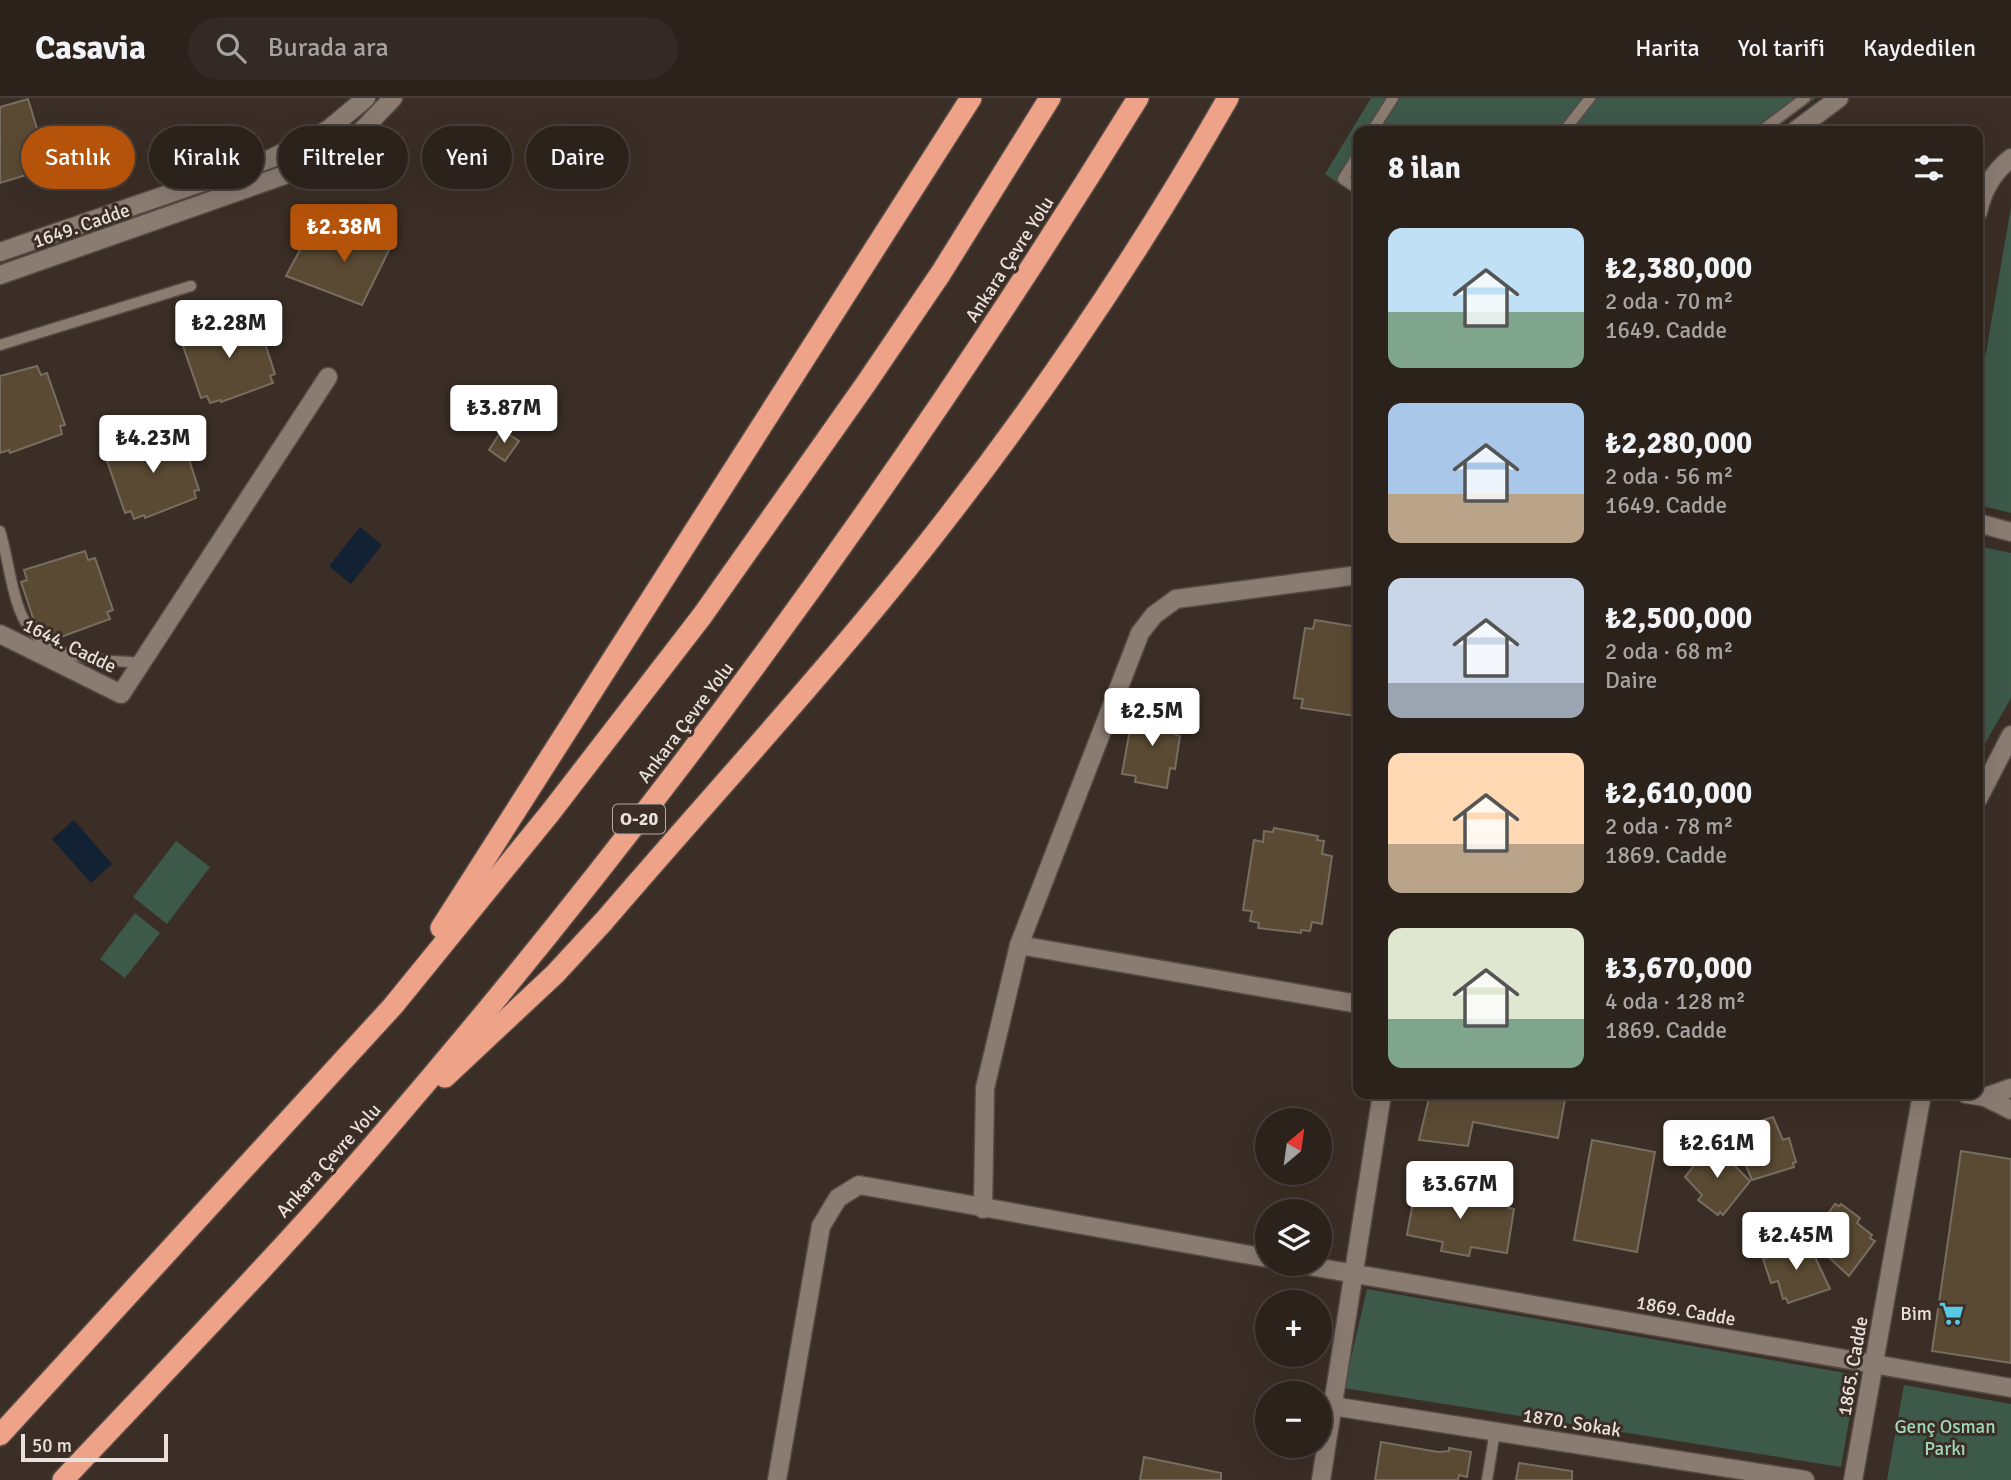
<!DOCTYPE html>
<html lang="tr">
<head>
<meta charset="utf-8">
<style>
  body { margin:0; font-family:Signika,sans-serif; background:#342a25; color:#f1f3f6; height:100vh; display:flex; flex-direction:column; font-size:26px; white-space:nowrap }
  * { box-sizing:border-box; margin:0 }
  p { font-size:23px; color:#a6a4a3 }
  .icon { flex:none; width:38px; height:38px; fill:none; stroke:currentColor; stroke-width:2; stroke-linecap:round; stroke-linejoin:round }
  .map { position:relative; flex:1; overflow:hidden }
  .panel { position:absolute; left:1353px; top:28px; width:630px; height:973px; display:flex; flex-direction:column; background:#2c221c; border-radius:14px; box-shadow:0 7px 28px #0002,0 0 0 2px #483f3b }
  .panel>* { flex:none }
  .hud { position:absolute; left:21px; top:28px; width:665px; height:63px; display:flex; gap:14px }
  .needle { width:46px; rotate:29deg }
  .buttons { position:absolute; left:1255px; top:1010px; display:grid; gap:14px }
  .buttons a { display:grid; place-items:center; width:77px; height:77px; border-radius:50%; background:#2c221c; box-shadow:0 7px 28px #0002,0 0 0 2px #483f3b; font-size:35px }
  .scale { position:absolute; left:21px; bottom:18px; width:147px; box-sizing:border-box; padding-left:7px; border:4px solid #eae1dc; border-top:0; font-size:19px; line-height:24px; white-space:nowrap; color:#eae1dc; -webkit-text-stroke:5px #3b2e26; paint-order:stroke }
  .price { position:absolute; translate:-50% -60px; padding:0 16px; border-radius:7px; background:#fff; color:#222; font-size:23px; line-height:46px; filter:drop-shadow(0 2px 4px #0008) }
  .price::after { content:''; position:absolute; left:50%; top:42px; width:21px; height:16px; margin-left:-10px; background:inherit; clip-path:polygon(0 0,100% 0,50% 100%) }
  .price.active { background:#b45309; color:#fff }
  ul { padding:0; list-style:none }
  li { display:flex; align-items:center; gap:21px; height:175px; padding:0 35px }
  li span { display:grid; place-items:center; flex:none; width:196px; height:140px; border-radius:14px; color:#555 }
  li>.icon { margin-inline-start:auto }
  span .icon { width:84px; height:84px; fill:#fffc; stroke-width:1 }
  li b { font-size:30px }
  h2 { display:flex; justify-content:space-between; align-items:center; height:84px; padding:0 35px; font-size:30px }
  .tag { padding:0 24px; border-radius:32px; background:#2c221c; box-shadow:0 7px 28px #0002,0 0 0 2px #483f3b; font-size:24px; line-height:63px }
  .tag.active { background:#b45309; color:#fff }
  header { display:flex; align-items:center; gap:42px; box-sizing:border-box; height:98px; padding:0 35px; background:#2c221c; border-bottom:2px solid #483f3b }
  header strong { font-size:33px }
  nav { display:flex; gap:38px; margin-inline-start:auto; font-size:24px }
  .search { width:490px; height:63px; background:#342a25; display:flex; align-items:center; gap:18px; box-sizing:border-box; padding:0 24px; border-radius:38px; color:#a6a4a3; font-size:26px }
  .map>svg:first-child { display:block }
  .green { fill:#3d594a }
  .water { fill:#122134 }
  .building { fill:#5a4a33; stroke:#786e60; stroke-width:2 }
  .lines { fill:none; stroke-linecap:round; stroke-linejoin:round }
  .lane-casing { stroke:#564b44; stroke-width:13 }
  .street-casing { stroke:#564b44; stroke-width:21 }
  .highway-casing { stroke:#564b44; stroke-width:24 }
  .lane { stroke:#8b7c72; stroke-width:10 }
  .street { stroke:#8b7c72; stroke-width:18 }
  .highway { stroke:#eea388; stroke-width:21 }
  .labels { text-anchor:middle; stroke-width:6; stroke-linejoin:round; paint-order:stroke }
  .shield { fill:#3b2e26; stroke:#b6aba5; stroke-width:2 }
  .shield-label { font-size:18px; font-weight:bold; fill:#eae1dc }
  .street-label { font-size:19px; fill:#eae1dc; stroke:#3b2e26 }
  .poi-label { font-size:19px; fill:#eae1dc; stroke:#3b2e26; text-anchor:end }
  .park-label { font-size:19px; fill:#a0d8ba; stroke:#3b2e26 }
</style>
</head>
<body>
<header>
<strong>Casavia</strong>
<div class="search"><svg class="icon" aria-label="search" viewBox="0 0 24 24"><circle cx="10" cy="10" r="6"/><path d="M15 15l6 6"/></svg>Burada ara</div>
<nav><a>Harita</a><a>Yol tarifi</a><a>Kaydedilen</a></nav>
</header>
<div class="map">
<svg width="2011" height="1382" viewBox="0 0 2011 1382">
  <rect width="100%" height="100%" fill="#3b2e26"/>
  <!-- green -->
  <g class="green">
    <polygon points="1371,0 1816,0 1772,33 1358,33 1358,99 1325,76"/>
    <polygon points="2011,109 2011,415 1978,407 1978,301"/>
    <polygon points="1978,448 2011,455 2011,600 1978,658"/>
    <polygon points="176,743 210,769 167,826 133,799"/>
    <polygon points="135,815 160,835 125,880 100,861"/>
    <polygon points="1367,1191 1857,1277 1841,1369 1344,1290"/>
    <polygon points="1904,1287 2011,1306 2011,1382 1887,1382"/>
  </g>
  <!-- water -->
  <g class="water">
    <polygon points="360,429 382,447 351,486 329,468"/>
    <polygon points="74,722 112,766 91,785 52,741"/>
  </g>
  <!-- building -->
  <g class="building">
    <polygon points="28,1 49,70 0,85 0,9"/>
    <polygon points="372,129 395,140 362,207 286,178 301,150"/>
    <polygon points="248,217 251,226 258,224 275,276 270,278 273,285 221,304 220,302 210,305 207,298 201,300 183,248 190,245 187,237"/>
    <polygon points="37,268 41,277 47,275 65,327 60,328 62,336 10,355 9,352 0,355 0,278"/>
    <polygon points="172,332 175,342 182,340 199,392 194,393 196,400 145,420 144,417 134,421 131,413 125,415 107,363 114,361 111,352"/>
    <polygon points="502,332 519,343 505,363 489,352"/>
    <polygon points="85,453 88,462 95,460 113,512 107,514 110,521 58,540 57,538 51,540 34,523 21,484 27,482 24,472"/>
    <polygon points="1315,522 1358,529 1358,612 1355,618 1301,610 1303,601 1294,600 1305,530 1313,531"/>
    <polygon points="1148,612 1180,618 1176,637 1180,638 1175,671 1170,670 1167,690 1135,684 1136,678 1122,676 1133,614 1147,617"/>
    <polygon points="1274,730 1318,738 1317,742 1324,743 1322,756 1332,758 1322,826 1312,824 1310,833 1301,832 1301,835 1258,830 1259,825 1250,823 1252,813 1243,812 1254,742 1263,744 1264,733 1273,734"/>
    <polygon points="1430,996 1566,996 1558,1040 1473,1024 1468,1048 1419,1042"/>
    <polygon points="1773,1019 1783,1042 1789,1040 1796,1064 1793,1065 1794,1069 1752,1082 1731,1032"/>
    <polygon points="1592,1042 1655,1054 1637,1154 1574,1142"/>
    <polygon points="1712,1045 1750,1083 1723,1117 1720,1114 1718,1117 1698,1102 1702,1097 1685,1079"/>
    <polygon points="1961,1053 2011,1061 2011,1265 1932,1253"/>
    <polygon points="1422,1085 1437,1088 1436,1092 1509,1106 1509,1110 1514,1111 1507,1155 1471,1149 1469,1158 1441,1153 1443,1144 1407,1137 1415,1093 1421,1094"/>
    <polygon points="1835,1106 1839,1108 1841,1106 1860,1120 1857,1125 1872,1137 1870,1140 1875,1143 1849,1178 1809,1141"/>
    <polygon points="1807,1142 1830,1191 1788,1205 1786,1200 1783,1201 1778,1183 1771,1185 1763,1161 1767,1160 1765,1156"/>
    <polygon points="1381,1344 1438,1354 1449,1353 1449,1350 1471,1354 1467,1379 1459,1377 1458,1382 1375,1382"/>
    <polygon points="1144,1359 1221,1375 1221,1382 1140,1382"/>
    <polygon points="1519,1365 1572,1373 1572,1382 1516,1382"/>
  </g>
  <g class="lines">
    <defs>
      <g id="lane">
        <polyline points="1372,33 1393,0"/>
        <polyline points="1564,33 1590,0"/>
        <polyline points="1761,33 1805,0"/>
        <polyline points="1358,57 1343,81 1358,91"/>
        <polyline points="0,247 191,188"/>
        <path d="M0 433C8 459 10 488 20 513 39 563 96 561 141 565"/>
        <polyline points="1487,1382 1495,1333"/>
      </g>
      <g id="street">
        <polyline points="1795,33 1839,0"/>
        <path d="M1978 114C1983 91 1993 74 2011 60"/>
        <polyline points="0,154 270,61 329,31 366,0"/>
        <polyline points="0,177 282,78 347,48 393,0"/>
        <polyline points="1978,425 2011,434"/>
        <polyline points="0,536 121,596 328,279"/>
        <polyline points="1978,701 2011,637"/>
        <polyline points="1019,847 1358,906"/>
        <polyline points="1966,996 1985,999 2011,1012"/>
        <polyline points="1985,999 2011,990"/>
        <polyline points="983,1111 985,990 1019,847 1140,535 1154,517 1176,501 1358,477"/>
        <polyline points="1298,1166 2011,1290"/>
        <polyline points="1332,1308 1805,1382"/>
        <polyline points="777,1382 821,1128 838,1100 859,1087 1267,1160"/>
        <polyline points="1321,1382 1382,996"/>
        <polyline points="1853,1382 1922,996"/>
      </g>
      <g id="highway">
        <polyline points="441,830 971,0"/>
        <path d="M445 979 555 876 604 823C713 696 827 573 930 442 1040 302 1140 154 1228 0"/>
        <polyline points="0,1337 393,908 550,715 702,518 865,287 941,175 1050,0"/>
        <path d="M63 1382C169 1269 279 1157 380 1039 660 714 913 365 1138 0"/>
      </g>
    </defs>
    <!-- lane casing -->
    <use href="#lane" class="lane-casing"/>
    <!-- street casing -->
    <use href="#street" class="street-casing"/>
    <!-- highway casing -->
    <use href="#highway" class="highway-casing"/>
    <!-- lane -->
    <use href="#lane" class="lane"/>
    <!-- street -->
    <use href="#street" class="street"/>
    <!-- highway -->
    <use href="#highway" class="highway"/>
  </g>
  <!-- icons -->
  <defs>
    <symbol id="supermarket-bare" viewBox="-9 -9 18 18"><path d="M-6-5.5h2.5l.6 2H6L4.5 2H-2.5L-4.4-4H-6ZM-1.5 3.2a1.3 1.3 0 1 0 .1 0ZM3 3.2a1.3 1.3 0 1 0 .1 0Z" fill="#58c8e4" stroke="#3b2e26" stroke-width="2.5" paint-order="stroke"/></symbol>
  </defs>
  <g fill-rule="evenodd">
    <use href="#supermarket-bare" x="1934" y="1198" width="35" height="35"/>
  </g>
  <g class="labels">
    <!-- shield labels -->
    <rect class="shield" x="613" y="706.5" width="52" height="29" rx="5"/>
    <g class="shield-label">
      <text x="639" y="727">O-20</text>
    </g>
    <!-- street labels -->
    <g class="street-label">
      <text transform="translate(81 127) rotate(-19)" y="7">1649. Cadde</text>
      <text transform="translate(1009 161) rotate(-57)" y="7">Ankara Çevre Yolu</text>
      <text transform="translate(70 547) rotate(26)" y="7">1644. Cadde</text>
      <text transform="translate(685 624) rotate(-53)" y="7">Ankara Çevre Yolu</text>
      <text transform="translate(328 1062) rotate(-48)" y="7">Ankara Çevre Yolu</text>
      <text transform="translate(1686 1212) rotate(10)" y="7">1869. Cadde</text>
      <text transform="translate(1852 1268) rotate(-80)" y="7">1865. Cadde</text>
      <text transform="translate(1572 1324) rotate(9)" y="7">1870. Sokak</text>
    </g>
    <!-- poi labels -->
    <g class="poi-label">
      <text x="1932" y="1222">Bim</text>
    </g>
    <!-- park labels -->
    <g class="park-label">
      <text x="1945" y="1335">Genç Osman<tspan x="1945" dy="22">Parkı</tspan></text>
    </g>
  </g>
</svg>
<div class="buttons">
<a><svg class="needle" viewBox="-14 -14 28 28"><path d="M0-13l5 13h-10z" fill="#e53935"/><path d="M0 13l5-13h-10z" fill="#a6a4a3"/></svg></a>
<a><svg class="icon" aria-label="layers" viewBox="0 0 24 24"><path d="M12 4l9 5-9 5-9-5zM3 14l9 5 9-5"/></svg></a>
<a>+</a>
<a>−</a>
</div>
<div class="scale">50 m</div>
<b class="price active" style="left:344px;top:166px">₺2.38M</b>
<b class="price" style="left:229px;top:262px">₺2.28M</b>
<b class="price" style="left:504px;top:347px">₺3.87M</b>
<b class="price" style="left:153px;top:377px">₺4.23M</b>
<b class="price" style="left:1152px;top:650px">₺2.5M</b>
<b class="price" style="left:1717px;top:1082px">₺2.61M</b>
<b class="price" style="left:1460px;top:1123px">₺3.67M</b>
<b class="price" style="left:1796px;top:1174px">₺2.45M</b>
<div class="hud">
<a class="tag active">Satılık</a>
<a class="tag">Kiralık</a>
<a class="tag">Filtreler</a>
<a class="tag">Yeni</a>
<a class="tag">Daire</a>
</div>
<section class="panel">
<h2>8 ilan<svg class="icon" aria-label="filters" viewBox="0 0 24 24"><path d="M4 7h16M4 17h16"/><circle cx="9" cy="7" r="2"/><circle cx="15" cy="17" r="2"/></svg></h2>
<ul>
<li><span style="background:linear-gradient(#bfe0f5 60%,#7fa58c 0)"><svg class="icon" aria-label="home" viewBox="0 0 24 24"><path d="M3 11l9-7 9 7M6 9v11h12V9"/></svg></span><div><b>₺2,380,000</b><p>2 oda · 70 m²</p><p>1649. Cadde</p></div></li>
<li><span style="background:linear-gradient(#a9c7e8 65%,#b9a48a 0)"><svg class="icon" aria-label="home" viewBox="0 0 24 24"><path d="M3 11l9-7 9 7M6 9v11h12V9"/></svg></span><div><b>₺2,280,000</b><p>2 oda · 56 m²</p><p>1649. Cadde</p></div></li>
<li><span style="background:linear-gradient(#c9d6e8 75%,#9aa5b1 0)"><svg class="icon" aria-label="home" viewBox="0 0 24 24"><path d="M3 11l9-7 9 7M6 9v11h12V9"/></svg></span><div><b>₺2,500,000</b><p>2 oda · 68 m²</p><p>Daire</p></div></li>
<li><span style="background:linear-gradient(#ffd9b3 65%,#b9a48a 0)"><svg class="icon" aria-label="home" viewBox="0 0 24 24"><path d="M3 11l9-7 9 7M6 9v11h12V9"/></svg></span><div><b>₺2,610,000</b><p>2 oda · 78 m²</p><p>1869. Cadde</p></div></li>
<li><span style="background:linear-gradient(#dfe7d0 65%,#7fa58c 0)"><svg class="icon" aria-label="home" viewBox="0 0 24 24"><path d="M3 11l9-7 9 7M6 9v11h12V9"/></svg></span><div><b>₺3,670,000</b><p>4 oda · 128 m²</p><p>1869. Cadde</p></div></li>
</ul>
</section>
</div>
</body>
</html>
